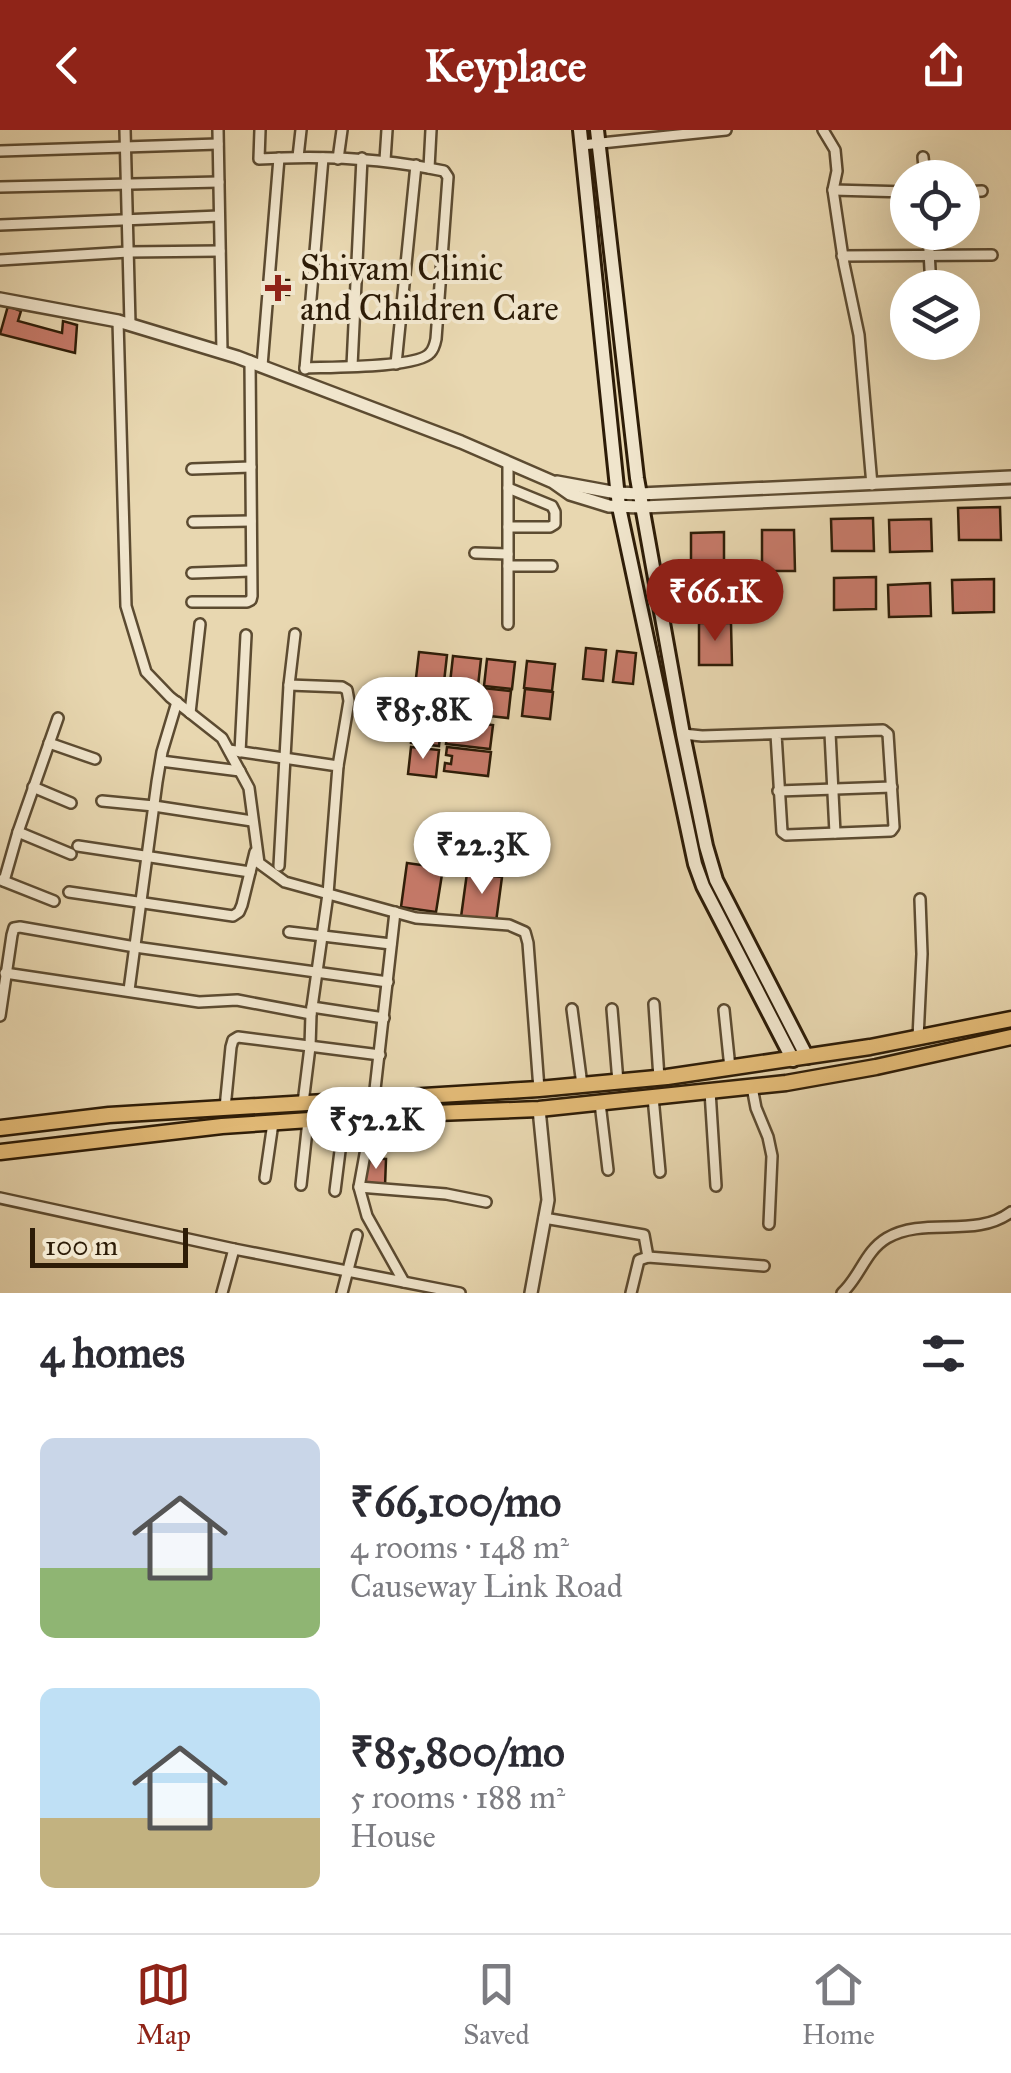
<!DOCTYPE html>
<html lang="en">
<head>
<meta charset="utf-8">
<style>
  body { margin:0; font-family:"IM FELL Great Primer",serif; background:#f7f7f7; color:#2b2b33; height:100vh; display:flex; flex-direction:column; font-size:38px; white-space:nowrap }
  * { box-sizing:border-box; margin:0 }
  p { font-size:32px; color:#7c7c81 }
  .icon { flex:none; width:55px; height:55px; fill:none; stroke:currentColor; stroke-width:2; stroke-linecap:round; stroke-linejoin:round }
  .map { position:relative; height:1163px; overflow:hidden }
  .details { display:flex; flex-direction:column; background:#fff; flex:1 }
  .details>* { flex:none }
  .fabs { position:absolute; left:890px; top:30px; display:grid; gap:20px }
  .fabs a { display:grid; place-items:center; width:90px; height:90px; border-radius:50%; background:#fff; box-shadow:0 10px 40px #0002; font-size:50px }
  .scale { position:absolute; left:30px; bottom:25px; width:158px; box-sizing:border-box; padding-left:10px; border:5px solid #2d1c07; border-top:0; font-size:28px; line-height:35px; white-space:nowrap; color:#2d1c07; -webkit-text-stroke:8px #f0e5cc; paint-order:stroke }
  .price { position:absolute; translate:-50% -85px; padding:0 22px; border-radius:35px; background:#fff; color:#222; font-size:32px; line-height:65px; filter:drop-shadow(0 2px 5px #0008) }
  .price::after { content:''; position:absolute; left:50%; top:60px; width:30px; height:22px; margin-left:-15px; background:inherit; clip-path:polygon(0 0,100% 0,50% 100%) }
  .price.on { background:#8f2418; color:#fff }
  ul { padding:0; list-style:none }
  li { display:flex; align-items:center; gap:30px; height:250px; padding:0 40px }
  li span { display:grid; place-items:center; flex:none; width:280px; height:200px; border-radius:15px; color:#555 }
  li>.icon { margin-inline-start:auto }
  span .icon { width:120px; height:120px; fill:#fffc; stroke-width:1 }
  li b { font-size:42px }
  h2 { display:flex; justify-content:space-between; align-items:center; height:120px; padding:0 40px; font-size:42px }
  header { display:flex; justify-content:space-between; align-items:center; height:130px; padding:0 40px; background:#8f2418; color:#fff; font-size:45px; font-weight:700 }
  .dock { display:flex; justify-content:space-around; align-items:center; height:140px; border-top:2px solid #e1e1e2; background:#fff; font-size:28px; color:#7c7c81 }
  .dock a { display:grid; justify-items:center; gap:5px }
  .dock .on { color:#8f2418 }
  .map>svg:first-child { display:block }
  .building { fill:#c77a6a; stroke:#2d1c07; stroke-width:2.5 }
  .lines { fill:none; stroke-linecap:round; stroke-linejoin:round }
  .minor-casing { stroke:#5c4b31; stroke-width:14 }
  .tertiary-casing { stroke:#5c4b31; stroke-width:16 }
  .secondary-casing { stroke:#2d1c07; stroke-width:18 }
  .primary-casing { stroke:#2d1c07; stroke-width:19 }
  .minor { stroke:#f0e5cc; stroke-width:9 }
  .tertiary { stroke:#f0e5cc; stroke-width:11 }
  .secondary { stroke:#f0e5cc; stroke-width:12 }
  .primary { stroke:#e4bc78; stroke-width:14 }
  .poi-dot { fill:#8f2418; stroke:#f0e5cc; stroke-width:4 }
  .labels { text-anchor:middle; stroke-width:8; stroke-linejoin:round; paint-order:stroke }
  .poi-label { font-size:35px; fill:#2d1c07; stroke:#f0e5cc; text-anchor:start }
</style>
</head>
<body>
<header><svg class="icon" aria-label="back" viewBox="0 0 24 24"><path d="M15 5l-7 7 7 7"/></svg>Keyplace<svg class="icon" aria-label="share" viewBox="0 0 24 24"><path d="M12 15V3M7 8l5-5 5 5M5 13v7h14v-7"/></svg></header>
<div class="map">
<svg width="1011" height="1163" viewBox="0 0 1011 1163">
  <rect width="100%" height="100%" fill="#e8d7b0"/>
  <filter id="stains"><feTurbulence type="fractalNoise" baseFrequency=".002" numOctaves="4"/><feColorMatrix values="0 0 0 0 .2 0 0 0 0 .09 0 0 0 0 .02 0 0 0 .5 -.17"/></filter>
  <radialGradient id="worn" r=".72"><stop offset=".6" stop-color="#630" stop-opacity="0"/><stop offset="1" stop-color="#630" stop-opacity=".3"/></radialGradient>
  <!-- building -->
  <g class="building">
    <polygon points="271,150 289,150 289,165 271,164"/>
    <polygon points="8,176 21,181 18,191 62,203 63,191 77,195 75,223 0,204"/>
    <polygon points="1000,377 1001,410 959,410 958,378"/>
    <polygon points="873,388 874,421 832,421 831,389"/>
    <polygon points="931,389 932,421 890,422 889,390"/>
    <polygon points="762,400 794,400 795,441 762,441"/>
    <polygon points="724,402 724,444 691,444 691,403"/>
    <polygon points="876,447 876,479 834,480 834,448"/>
    <polygon points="994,449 994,482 953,483 952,450"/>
    <polygon points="930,453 931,486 889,487 888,455"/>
    <polygon points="699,493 731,493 732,535 699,535"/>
    <polygon points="586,518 606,520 603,551 583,549"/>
    <polygon points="617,521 636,523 633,554 613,552"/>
    <polygon points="419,522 447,525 444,552 416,548"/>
    <polygon points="453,526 481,529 478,556 450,553"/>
    <polygon points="487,529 515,532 512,559 484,556"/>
    <polygon points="527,531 555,534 552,561 524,558"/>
    <polygon points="416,551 444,554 441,581 413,578"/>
    <polygon points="450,555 478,558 475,585 446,582"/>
    <polygon points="483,558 511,561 508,588 480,585"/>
    <polygon points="525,559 553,562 550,589 522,586"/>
    <polygon points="414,586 442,589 439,616 411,613"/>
    <polygon points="449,590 493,595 490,619 446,614 447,606 453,607 454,599 448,598"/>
    <polygon points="411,617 439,620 436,647 408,644"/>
    <polygon points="447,617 491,622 488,646 444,641 445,633 451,634 452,626 446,625"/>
    <polygon points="407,733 443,738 436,782 401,777"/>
    <polygon points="467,743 502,747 496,792 461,787"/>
    <polygon points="366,1028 386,1029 385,1056 365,1054"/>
  </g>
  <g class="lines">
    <defs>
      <g id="minor">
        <polyline points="125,0 130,194"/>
        <polyline points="218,0 222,222"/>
        <path d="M260 0 259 29C322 25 382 28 444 41L448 47 436 209C435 214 434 219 430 223 418 238 327 237 305 238"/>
        <polyline points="823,0 835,20 837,41 833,60 844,134 859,205 872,355"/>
        <polyline points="582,15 726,0"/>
        <polyline points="0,21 218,14"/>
        <polyline points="298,27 301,0"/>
        <polyline points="923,27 925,48"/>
        <polyline points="338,29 342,0"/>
        <polyline points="385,30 387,0"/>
        <polyline points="429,38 431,0"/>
        <polyline points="0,57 219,52"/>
        <polyline points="833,60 908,62"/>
        <polyline points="962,62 982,61"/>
        <polyline points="0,95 219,86"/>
        <polyline points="928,102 931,158"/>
        <polyline points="842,126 992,125"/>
        <polyline points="0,130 128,122 220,121"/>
        <polyline points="118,191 126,476 146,542 170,567 222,608 249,658 259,733 285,752 416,788 509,795 525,802 528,813 539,959"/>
        <polyline points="396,234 416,35"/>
        <polyline points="262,236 279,28"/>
        <polyline points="352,236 362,28"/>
        <polyline points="305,239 323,28"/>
        <polyline points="508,333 508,494"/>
        <polyline points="192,339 251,337"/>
        <polyline points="508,358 552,376 555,382 555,394 550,397 508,397"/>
        <polyline points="193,392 251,391"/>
        <polyline points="475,423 508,424"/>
        <polyline points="508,436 552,436"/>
        <polyline points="192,443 251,441"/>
        <polyline points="192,472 247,472 251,470 252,466 250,231"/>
        <polyline points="289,555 342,557 347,560 349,571 338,636"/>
        <polyline points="190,583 200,494"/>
        <polyline points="830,603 835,703"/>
        <polyline points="683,604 702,606 883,600 888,604 894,697 891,701 786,705 782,702 776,604"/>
        <polyline points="49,613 95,629"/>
        <polyline points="229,620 338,636 328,764 311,884 310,917 303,973"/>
        <polyline points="240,622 246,505"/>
        <polyline points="161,631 240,641"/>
        <polyline points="33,657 71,673"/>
        <polyline points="778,661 892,657"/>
        <polyline points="102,671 154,676 252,691"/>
        <polyline points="18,702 71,724"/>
        <polyline points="78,716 250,742"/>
        <polyline points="279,736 289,555 295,504"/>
        <polyline points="1,750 54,771"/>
        <polyline points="4,751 18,702 58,588"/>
        <polyline points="69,762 233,786 239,782 242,775 255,722"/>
        <polyline points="395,782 372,986 359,1057 367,1086 404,1152"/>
        <polyline points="289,802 391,814"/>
        <polyline points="5,843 199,872 237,870 311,884"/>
        <polyline points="129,860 157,652 162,622 177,572"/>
        <polyline points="654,874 659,948"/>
        <polyline points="312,877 384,888"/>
        <polyline points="572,879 582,955"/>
        <polyline points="612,879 618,952"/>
        <polyline points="724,880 730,938"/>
        <polyline points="0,886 12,805 14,798 20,797 135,817 388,852"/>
        <polyline points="918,908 922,824 920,769"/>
        <polyline points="752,957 756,978 768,1007 772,1026 769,1094"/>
        <polyline points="710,961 716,1056"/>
        <polyline points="653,967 660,1042"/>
        <polyline points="600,973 608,1040"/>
        <polyline points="225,978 231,917 233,910 238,907 380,925"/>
        <polyline points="265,1048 273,993"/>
        <polyline points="301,1055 308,991"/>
        <polyline points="359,1057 446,1064 486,1072"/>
        <polyline points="335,1061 344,989"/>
        <polyline points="0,1068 234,1119 460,1163"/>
        <polyline points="544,1088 644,1105 648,1127"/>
        <polyline points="222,1163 234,1119"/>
        <polyline points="342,1163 357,1105"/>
        <polyline points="631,1163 639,1130 648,1127 764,1136"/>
        <path d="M842 1163C860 1147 865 1121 887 1108 925 1086 975 1109 1011 1082"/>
      </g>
      <g id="tertiary">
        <polyline points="0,169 118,191 237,227 461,312 553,352 570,364 609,376 643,377 1011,361"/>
        <polyline points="557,352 617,363 640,364 1011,347"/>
        <polyline points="531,1163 548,1070 539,979"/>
      </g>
      <g id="secondary">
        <polyline points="580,0 619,377 695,734 703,756 793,930"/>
        <polyline points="597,0 637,348 683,604 706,716 716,750 807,927"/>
      </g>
      <g id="primary">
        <polyline points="0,998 109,985 539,959 667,947 870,917 1011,889"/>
        <polyline points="0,1022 222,996 384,985 539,979 786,953 876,937 1011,907"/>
      </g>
    </defs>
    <!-- minor casing -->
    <use href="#minor" class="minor-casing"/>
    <!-- tertiary casing -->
    <use href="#tertiary" class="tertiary-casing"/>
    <!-- secondary casing -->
    <use href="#secondary" class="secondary-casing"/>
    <!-- primary casing -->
    <use href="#primary" class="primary-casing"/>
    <!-- minor -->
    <use href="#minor" class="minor"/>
    <!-- tertiary -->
    <use href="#tertiary" class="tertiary"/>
    <!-- secondary -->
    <use href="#secondary" class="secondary"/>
    <!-- primary -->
    <use href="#primary" class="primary"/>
  </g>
  <!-- markers -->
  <path class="poi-dot" d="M273 143h10v10h10v10h-10v10h-10v-10h-10v-10h10z"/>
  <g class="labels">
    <!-- poi labels -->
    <g class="poi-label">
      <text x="300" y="150">Shivam Clinic<tspan x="300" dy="40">and Children Care</tspan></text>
    </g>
  </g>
  <rect width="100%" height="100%" filter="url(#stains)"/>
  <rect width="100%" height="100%" fill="url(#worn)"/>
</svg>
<div class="fabs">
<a><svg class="icon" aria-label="locate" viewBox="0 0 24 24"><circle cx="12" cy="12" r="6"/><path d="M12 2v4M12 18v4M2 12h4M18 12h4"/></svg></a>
<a><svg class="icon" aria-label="layers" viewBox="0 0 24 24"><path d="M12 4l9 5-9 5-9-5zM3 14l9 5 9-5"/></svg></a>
</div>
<div class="scale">100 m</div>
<b class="price on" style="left:715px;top:514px">₹66.1K</b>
<b class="price" style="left:423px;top:632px">₹85.8K</b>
<b class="price" style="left:482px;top:767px">₹22.3K</b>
<b class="price" style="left:376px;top:1042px">₹52.2K</b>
</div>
<section class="details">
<h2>4 homes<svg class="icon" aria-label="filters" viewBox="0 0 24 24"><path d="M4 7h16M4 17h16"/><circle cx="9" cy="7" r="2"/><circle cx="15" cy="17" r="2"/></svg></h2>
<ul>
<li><span style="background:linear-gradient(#c9d6e8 65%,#8fb573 0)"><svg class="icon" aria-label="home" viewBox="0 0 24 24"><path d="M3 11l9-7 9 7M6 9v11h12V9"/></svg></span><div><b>₹66,100/mo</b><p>4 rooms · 148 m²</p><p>Causeway Link Road</p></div></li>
<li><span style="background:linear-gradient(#bfe0f5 65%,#c2b280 0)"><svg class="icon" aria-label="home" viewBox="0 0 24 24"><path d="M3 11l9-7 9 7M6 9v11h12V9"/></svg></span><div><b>₹85,800/mo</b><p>5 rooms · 188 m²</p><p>House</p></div></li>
</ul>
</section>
<nav class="dock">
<a class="on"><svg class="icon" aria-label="map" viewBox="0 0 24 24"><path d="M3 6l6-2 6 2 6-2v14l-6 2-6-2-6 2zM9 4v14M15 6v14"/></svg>Map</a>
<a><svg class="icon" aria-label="saved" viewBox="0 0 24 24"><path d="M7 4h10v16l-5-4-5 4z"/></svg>Saved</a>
<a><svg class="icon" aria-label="home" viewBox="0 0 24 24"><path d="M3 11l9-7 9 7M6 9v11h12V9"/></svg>Home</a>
</nav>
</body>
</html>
